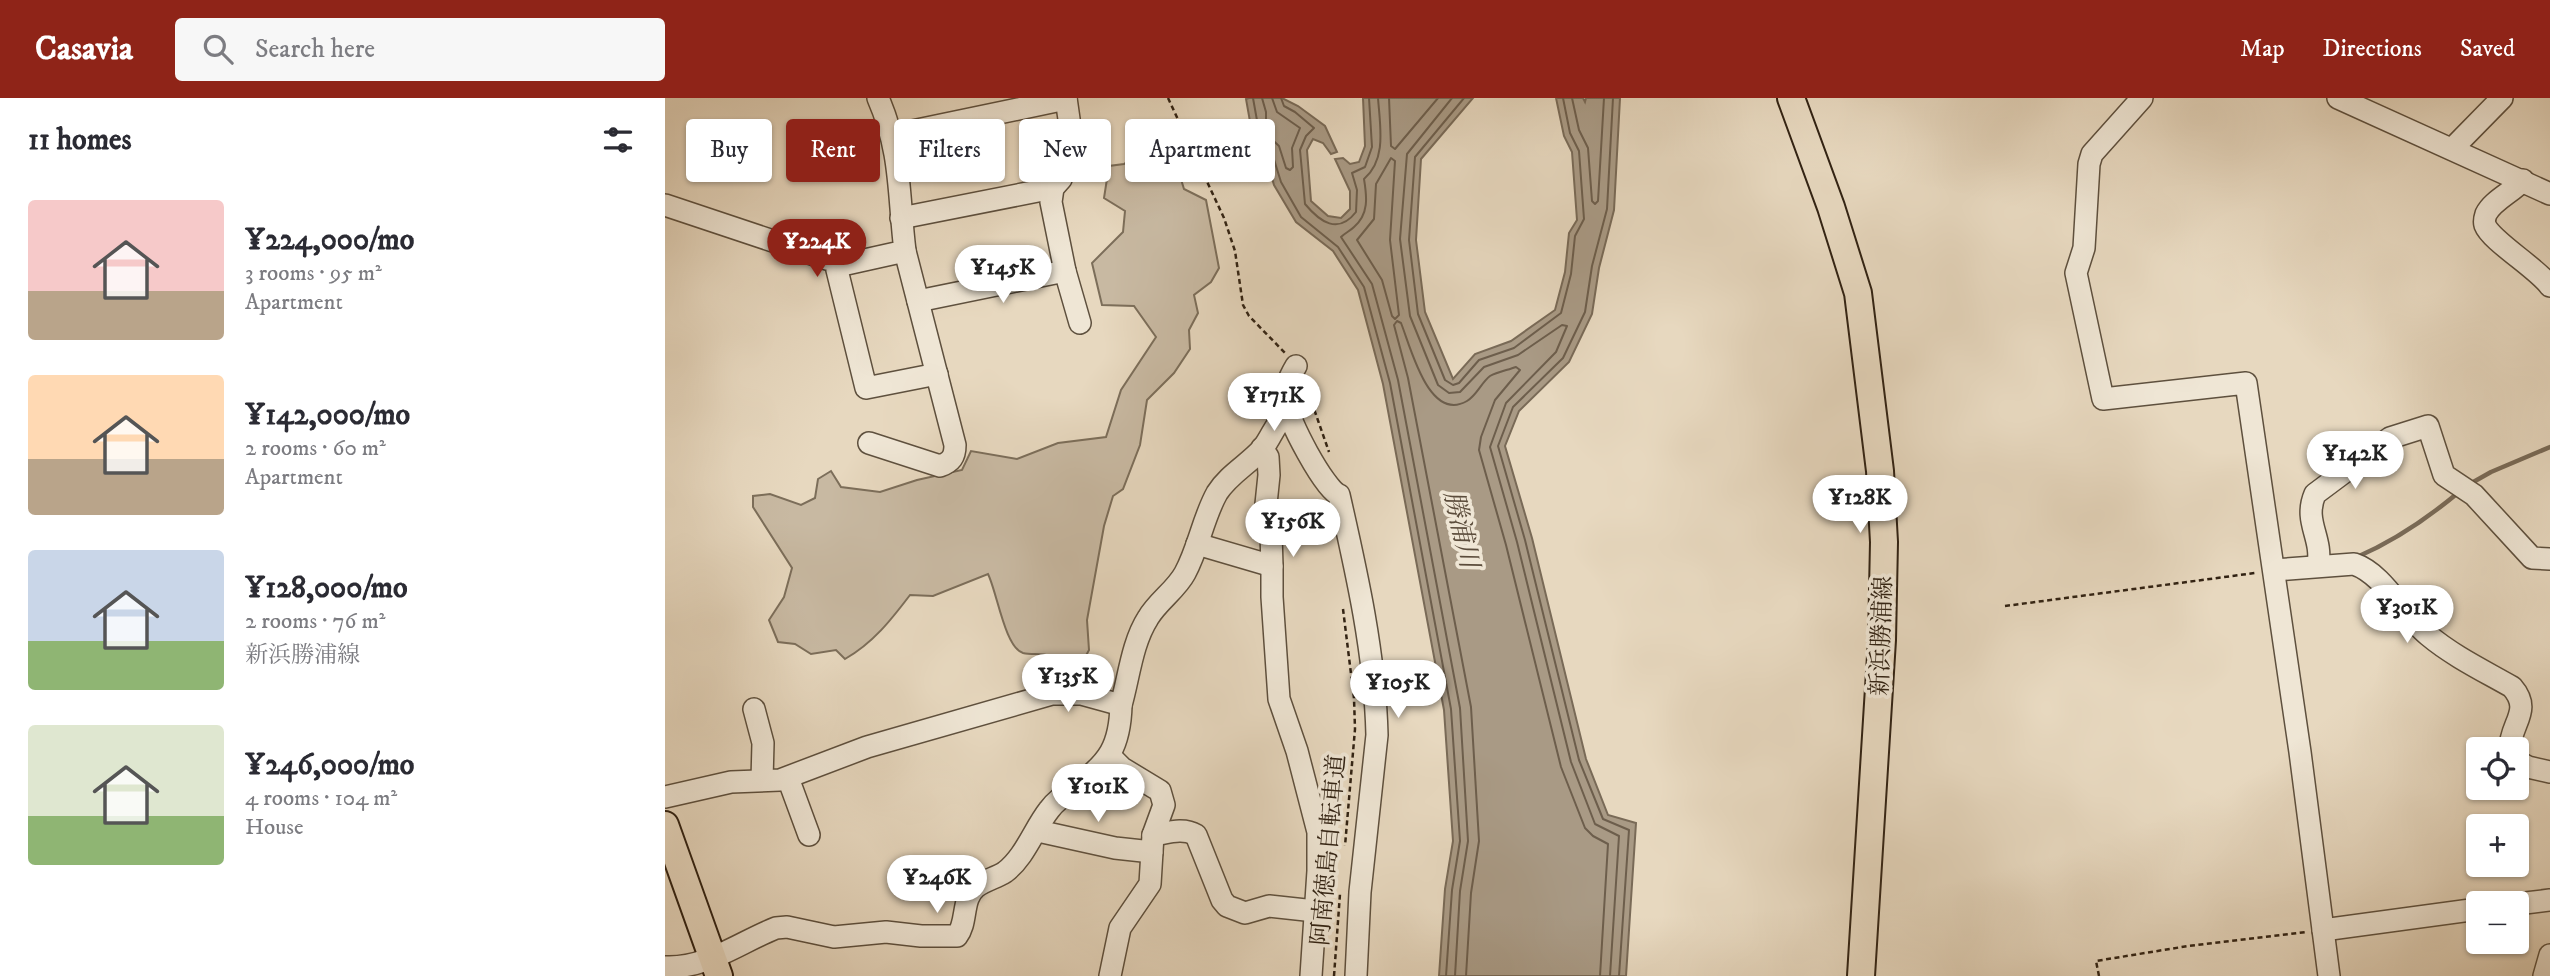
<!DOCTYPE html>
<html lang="en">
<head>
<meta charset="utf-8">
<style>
  body { margin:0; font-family:"IM FELL DW Pica","Noto Serif JP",serif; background:#f7f7f7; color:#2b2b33; height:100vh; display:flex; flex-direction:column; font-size:26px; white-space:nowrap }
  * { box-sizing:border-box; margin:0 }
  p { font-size:23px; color:#7c7c81 }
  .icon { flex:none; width:38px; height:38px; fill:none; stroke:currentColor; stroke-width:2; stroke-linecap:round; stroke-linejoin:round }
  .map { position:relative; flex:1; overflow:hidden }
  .drawer { display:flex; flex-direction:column; background:#fff; width:665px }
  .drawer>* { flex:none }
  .top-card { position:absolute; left:21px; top:21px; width:665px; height:63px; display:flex; gap:14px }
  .buttons { position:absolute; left:1801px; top:639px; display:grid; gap:14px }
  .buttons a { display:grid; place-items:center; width:63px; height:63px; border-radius:7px; background:#fff; box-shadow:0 2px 5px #0004; font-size:35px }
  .price { position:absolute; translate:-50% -60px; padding:0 16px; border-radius:24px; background:#fff; color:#222; font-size:23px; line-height:46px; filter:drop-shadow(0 2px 4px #0008) }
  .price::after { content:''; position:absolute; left:50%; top:42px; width:21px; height:16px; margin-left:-10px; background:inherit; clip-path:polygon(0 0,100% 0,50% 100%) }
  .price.current { background:#8f2418; color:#fff }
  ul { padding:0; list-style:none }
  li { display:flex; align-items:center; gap:21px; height:175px; padding:0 28px }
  li span { display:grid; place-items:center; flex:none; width:196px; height:140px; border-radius:7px; color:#555 }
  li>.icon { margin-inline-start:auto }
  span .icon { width:84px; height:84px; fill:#fffc; stroke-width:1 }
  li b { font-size:30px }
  h2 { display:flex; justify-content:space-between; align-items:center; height:84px; padding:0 28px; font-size:30px }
  .tag { padding:0 24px; border-radius:7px; background:#fff; box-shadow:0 2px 5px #0004; font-size:24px; line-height:63px }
  .tag.current { background:#8f2418; color:#fff }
  header { display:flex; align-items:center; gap:42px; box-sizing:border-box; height:98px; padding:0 35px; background:#8f2418; color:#fff }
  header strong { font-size:33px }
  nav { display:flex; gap:38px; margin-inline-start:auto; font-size:24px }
  .search { width:490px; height:63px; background:#f7f7f7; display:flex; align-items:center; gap:18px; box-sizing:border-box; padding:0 24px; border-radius:7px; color:#7c7c81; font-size:26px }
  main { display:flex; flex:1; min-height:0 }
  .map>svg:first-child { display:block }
  .green { fill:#c8b9a2; stroke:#7c6e5a; stroke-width:2 }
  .water { fill:#a99a85; stroke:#796a57; stroke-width:2 }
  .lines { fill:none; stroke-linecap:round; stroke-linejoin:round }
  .shore { stroke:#6d5e4c; stroke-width:2 }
  .stream { stroke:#796a57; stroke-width:4.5 }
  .minor-casing { stroke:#5e503e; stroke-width:24 }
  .major-casing { stroke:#312213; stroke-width:30 }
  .path { stroke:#312213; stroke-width:2.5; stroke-dasharray:5 3.5; stroke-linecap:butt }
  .minor { stroke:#efe6d5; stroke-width:21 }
  .major { stroke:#e7d8bf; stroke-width:26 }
  .labels { text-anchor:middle; stroke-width:7; stroke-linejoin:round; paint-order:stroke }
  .street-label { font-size:24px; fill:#312213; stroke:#efe6d5 }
  .water-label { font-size:26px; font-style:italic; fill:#5b4c3b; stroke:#efe6d5 }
</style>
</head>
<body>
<header>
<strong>Casavia</strong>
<div class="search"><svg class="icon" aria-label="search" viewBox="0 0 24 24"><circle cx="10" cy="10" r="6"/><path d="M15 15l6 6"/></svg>Search here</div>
<nav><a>Map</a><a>Directions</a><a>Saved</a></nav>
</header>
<main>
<section class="drawer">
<h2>11 homes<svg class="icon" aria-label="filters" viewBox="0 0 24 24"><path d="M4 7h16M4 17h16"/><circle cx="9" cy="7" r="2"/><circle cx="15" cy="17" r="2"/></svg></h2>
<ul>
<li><span style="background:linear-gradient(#f6c9c9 65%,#b9a48a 0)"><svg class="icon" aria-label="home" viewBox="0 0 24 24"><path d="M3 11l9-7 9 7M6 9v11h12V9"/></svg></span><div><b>¥224,000/mo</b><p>3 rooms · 95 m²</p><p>Apartment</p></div></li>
<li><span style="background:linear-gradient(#ffd9b3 60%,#b9a48a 0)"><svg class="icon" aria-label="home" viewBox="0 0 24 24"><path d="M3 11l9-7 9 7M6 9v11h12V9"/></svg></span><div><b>¥142,000/mo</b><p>2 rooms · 60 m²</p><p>Apartment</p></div></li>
<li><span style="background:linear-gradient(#c9d6e8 65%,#8fb573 0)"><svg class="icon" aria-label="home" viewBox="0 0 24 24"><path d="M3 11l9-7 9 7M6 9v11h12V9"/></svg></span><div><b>¥128,000/mo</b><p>2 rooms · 76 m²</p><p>新浜勝浦線</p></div></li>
<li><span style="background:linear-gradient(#dfe7d0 65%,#8fb573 0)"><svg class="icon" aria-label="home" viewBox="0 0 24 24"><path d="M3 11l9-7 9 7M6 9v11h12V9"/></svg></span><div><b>¥246,000/mo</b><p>4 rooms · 104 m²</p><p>House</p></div></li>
</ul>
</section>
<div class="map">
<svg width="1885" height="878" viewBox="0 0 1885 878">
  <rect width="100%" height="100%" fill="#e7d8bf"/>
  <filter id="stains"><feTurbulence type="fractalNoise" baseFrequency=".00286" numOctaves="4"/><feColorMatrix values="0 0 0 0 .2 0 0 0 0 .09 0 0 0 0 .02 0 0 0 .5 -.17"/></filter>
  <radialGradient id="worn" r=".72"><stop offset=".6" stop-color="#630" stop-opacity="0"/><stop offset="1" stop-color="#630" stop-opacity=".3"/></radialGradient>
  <!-- green -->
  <path class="green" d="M507 52 519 91 541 102 554 170 546 184 529 197 533 215 524 232 525 251 509 275 482 302 475 347 458 391 448 398 439 428 422 522 424 552 416 567C396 566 401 563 385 558 377 555 367 557 358 555 340 550 332 494 323 476L268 498 245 497C226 522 208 545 180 561L171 552 146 556 130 546 113 544 104 522 119 499 127 470 88 409V398L105 396 136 407 150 400 153 381 166 373 176 389 215 394 252 382 297 372 306 353 352 361 393 345 441 339 456 292 491 239 469 208 437 207 427 165 458 134 460 113 439 100 444 68 459 66 476 54Z"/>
  <!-- water -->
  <polygon class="water" points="584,0 617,0 633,8 660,28 672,54 666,56 658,45 648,41 642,52 646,103 663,118 676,120 685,111 685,93 670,61 678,60 685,66 694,64 700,48 698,0 808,0 756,61 751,142 760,214 788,281 810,256 846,243 890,212 900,174 904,135 912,122 907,54 899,38 891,0 918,0 920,4 921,0 955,0 949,112 934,170 927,216 904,264 854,313 840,348 867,440 921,661 943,717 971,725 961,878 774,878 780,791 788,743 779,612 718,286 693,192 668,153 631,124 609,87 600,56 584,44 545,47 542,39 556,32 578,35 586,29 581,1"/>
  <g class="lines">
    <!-- shore -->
    <g class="shore">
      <polyline points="588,0 593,28 589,39 606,52 616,84 636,119 673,149 699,189 725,285 786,611 795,743 787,792 781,878"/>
      <polyline points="597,0 601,14 601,36 614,48 621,70 625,72 628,69 627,50 635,30 612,14 607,0"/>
      <path d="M616 0 619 8 630 14 649 30 641 38 635 52 640 106C655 124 673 137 691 114L692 92 687 75 700 69 707 49 704 0"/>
      <path d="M713 0C715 28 722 61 699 81 702 99 704 116 689 129 685 133 680 135 676 139L707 186 733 282 795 610 803 743 795 793 790 878"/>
      <polyline points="724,0 726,48 730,51 773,0"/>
      <polyline points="787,0 742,56 735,141 745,218 773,287 784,295 795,294 819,269 853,257 897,227 902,228 891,254 841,305 825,349 852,444 906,664 930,726 954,738 945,878"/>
      <polyline points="799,0 750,59 744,142 753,216 780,282 788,287 794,285 814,262 849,250 896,215 906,176 910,138 919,121 914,53 905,35 898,0"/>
      <polyline points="907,0 914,32 923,50 927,103 930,106 933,103 939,0"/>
      <polyline points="948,0 942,111 927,168 920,214 898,260 848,309 833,348 860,442 914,662 938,721 964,732 954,878"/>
      <polygon points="726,60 730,63 725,142 734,217 730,221 727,218 717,182 692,142 709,121 711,86"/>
      <path d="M801 878 806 795 814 743 806 609 743 280 729 227 732 223 736 225C746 250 764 325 802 303 812 297 816 285 825 278 832 274 843 272 851 269L855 272 830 302 816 339 814 352 841 447 896 669 920 730 928 738 943 746 935 878"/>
    </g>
    <!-- stream -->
    <g class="stream">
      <polyline points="1803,387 1826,374 1885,349"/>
      <path d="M1692 459C1729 443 1763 420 1794 394"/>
    </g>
    <defs>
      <g id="minor">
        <path d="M213 0C237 55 233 96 240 153L177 167 172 172 201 290 272 276"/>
        <polyline points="1477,0 1427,56 1424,66 1419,150 1411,175 1438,301 1581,285 1635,654 1664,878"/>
        <polyline points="1673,0 1885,96"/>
        <polyline points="228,37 401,1"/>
        <polyline points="1787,51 1837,0"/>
        <path d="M1858 82C1848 94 1828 102 1821 116 1820 119 1819 124 1820 127 1826 143 1872 170 1885 188"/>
        <polyline points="0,107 162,161"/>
        <polyline points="236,120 388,90"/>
        <polyline points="400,173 386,104 388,90 396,81 408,49 401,0"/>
        <polyline points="253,203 400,173 415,225"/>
        <path d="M631 268C624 280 619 291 621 304 622 321 660 392 674 397 692 476 710 556 712 637L695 794 691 878"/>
        <path d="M204 345 275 368C286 364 290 359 290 347L240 153"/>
        <polyline points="532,446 607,468 606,435 601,406 604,377 603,359 597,350"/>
        <path d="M1653 467C1658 439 1638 424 1650 396L1725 340 1763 328 1779 377 1809 397 1867 460 1885 461"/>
        <polyline points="607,468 607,499 614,601 632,653 653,734 653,773 646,878"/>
        <path d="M1609 472 1689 466C1719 476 1737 516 1763 537 1788 558 1819 573 1847 589 1868 613 1845 625 1845 651"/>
        <polyline points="89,611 98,645 97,682"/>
        <polyline points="445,658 457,670 495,693 499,707 488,737 485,786 455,830 445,878"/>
        <polyline points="1852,663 1863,669 1885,674"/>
        <polyline points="123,680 144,737"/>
        <path d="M0 699 66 684 115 682 202 649 387 596H416L456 607C464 579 467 545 483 520 493 503 511 492 520 475 534 449 538 420 552 395 564 376 584 366 598 350 607 338 611 324 622 315"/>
        <polyline points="373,733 450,750 487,754"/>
        <path d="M488 737C502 735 518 729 531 737L557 802 562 808 580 815 604 808 650 813"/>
        <polyline points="1852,806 1885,802"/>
        <polyline points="1658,832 1813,811"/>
        <path d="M0 869C41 871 75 844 111 830L122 829 169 839 221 834 256 838H292C303 824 296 801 311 789 320 782 331 780 340 774 360 759 369 731 384 712 391 702 402 695 412 688 444 664 455 648 456 607"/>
        <polyline points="1879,878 1885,857"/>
      </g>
      <g id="major">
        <polyline points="1126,0 1166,109 1193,195 1215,373 1219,444 1217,542 1196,878"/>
        <polyline points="0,727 54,878"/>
      </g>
    </defs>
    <!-- minor casing -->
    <use href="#minor" class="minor-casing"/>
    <!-- major casing -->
    <use href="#major" class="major-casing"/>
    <!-- path -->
    <g class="path">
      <polyline points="503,0 559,120 570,153 578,207 584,218 621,256"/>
      <polyline points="641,288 664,354"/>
      <polyline points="1340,508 1590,475"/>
      <polyline points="678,511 689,600 690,631 680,748"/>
      <polyline points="669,878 675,796"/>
      <polyline points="1434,878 1431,863 1523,848 1641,834"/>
    </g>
    <!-- minor -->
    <use href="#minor" class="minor"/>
    <!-- major -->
    <use href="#major" class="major"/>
  </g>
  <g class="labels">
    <!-- street labels -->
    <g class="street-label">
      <text transform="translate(1216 538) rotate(-88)" y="8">新浜勝浦線</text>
      <text transform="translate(663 752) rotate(-85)" y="8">阿南徳島自転車道</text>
    </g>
    <!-- water labels -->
    <g class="water-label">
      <text transform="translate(797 431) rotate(77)" y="9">勝浦川</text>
    </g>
  </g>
  <rect width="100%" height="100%" filter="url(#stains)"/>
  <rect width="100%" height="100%" fill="url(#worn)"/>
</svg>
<div class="buttons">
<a><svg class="icon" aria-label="locate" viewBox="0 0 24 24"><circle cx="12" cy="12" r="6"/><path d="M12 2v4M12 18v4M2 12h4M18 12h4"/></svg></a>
<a>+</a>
<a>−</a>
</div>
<b class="price current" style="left:152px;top:181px">¥224K</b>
<b class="price" style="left:338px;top:207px">¥145K</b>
<b class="price" style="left:609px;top:335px">¥171K</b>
<b class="price" style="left:1690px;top:393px">¥142K</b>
<b class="price" style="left:1195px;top:437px">¥128K</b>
<b class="price" style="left:628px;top:461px">¥156K</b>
<b class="price" style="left:1742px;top:547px">¥301K</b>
<b class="price" style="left:403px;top:616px">¥135K</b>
<b class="price" style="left:733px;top:622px">¥105K</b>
<b class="price" style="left:433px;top:726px">¥101K</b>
<b class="price" style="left:272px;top:817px">¥246K</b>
<div class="top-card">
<a class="tag">Buy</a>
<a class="tag current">Rent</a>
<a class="tag">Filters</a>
<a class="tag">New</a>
<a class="tag">Apartment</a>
</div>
</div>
</main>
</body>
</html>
